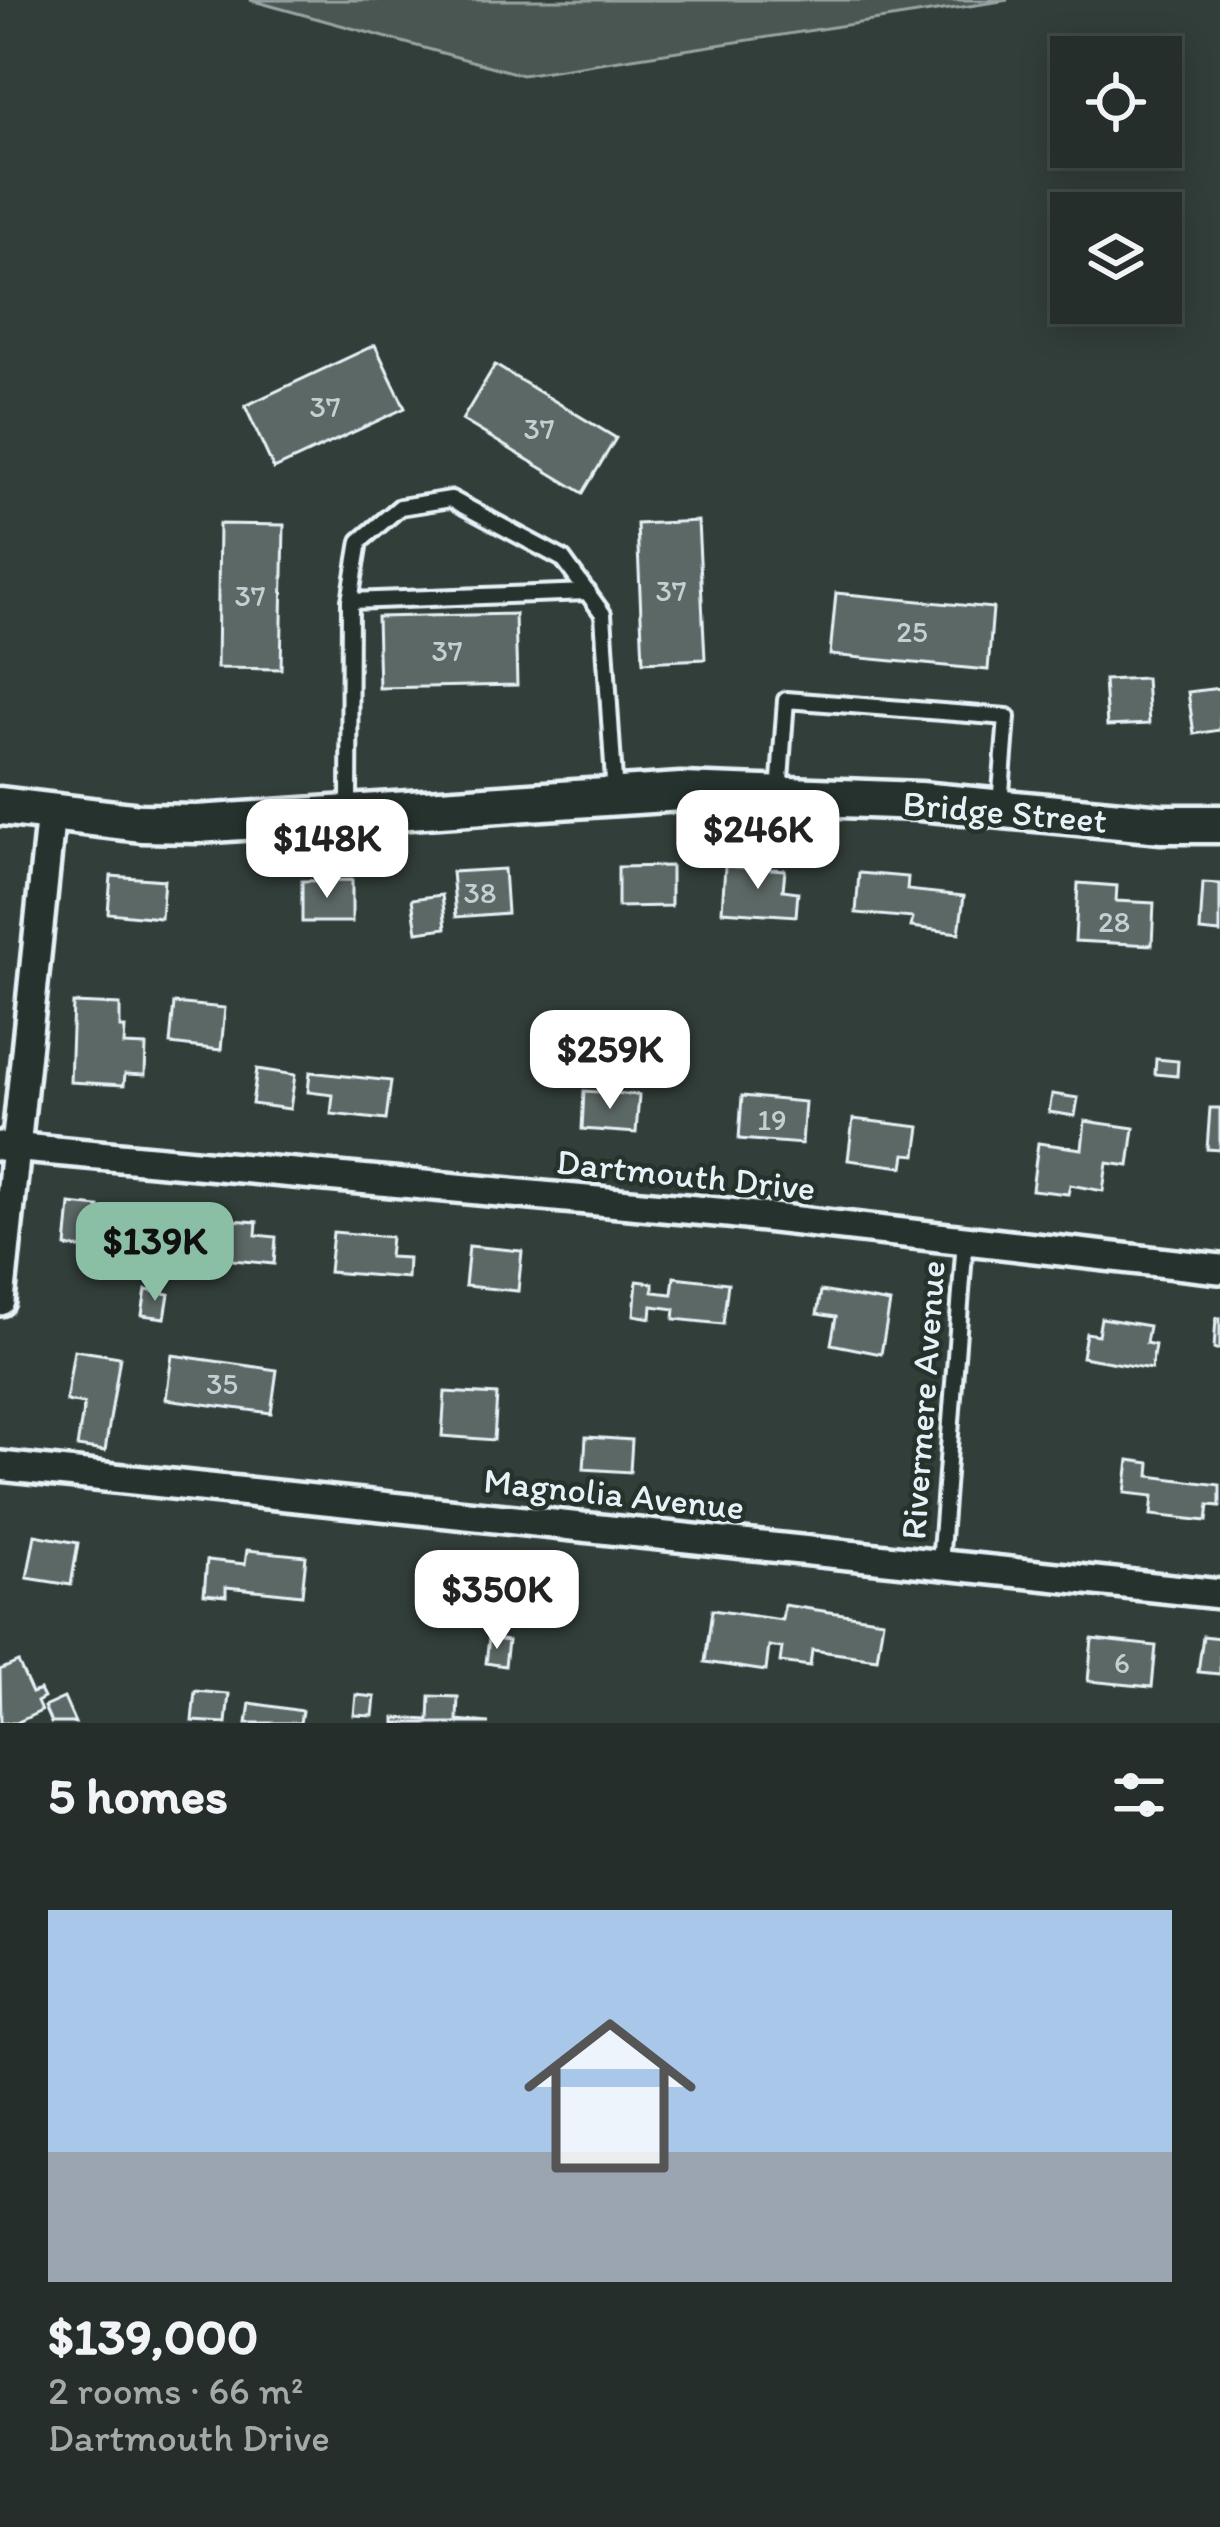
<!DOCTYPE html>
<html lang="en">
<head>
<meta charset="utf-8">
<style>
  body { margin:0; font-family:Itim,sans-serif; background:#323a37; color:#f1f3f6; height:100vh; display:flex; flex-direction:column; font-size:45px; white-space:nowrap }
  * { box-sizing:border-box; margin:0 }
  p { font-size:39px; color:#a4a8a9 }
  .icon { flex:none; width:66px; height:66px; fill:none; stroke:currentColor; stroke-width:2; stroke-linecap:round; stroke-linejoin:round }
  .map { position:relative; height:1723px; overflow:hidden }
  .drawer { display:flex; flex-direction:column; background:#262e2b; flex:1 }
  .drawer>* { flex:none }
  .tools { position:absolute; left:1050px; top:36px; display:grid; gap:24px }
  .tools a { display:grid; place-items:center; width:132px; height:132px; border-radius:0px; background:#262e2b; box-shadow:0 6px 30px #0003,0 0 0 3px #424a47; font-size:60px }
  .price { position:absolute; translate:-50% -102px; padding:0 27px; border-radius:24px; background:#fff; color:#222; font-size:39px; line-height:78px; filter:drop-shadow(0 3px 6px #0008) }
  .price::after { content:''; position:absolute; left:50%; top:72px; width:36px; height:27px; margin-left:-18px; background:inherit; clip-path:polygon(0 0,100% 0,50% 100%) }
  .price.selected { background:#8abfa5; color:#111 }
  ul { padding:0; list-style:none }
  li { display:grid; align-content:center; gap:24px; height:636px; padding:0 48px }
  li+li { border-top:3px solid #424a47 }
  li span { display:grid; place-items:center; height:372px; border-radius:0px; color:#555 }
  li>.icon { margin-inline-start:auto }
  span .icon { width:216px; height:216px; fill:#fffc; stroke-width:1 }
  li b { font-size:51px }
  h2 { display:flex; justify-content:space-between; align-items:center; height:144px; padding:0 48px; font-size:51px }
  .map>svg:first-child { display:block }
  .green { fill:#495651; stroke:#98a4a4; stroke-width:3 }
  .building { fill:#5c6865; stroke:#e8f1f8; stroke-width:3 }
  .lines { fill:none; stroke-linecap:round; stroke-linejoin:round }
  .service-casing { stroke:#e8f1f8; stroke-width:22 }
  .minor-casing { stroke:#e8f1f8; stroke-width:36 }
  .secondary-casing { stroke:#e8f1f8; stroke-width:45 }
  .service { stroke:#26332d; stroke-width:14 }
  .minor { stroke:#26332d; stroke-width:27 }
  .secondary { stroke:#26332d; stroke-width:36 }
  .labels { text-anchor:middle; stroke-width:9; stroke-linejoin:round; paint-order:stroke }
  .number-label { font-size:30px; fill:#c5cfd3 }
  .street-label { font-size:36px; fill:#e8f1f8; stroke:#26332d }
</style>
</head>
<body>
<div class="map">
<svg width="1220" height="1723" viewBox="0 0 1220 1723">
  <rect width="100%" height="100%" fill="#323e39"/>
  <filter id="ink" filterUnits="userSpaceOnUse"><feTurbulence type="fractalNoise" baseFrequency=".00833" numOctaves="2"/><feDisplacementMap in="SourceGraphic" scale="24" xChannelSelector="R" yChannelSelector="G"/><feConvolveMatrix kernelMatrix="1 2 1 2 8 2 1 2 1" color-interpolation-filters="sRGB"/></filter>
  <g filter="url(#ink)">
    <!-- green -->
    <polygon class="green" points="250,0 1008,0 522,75"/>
    <!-- building -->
    <g class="building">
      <polygon points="375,345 405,408 274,469 245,406"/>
      <polygon points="495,365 616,438 583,493 462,420"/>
      <polygon points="698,521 705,659 643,662 637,524"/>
      <polygon points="219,524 284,525 281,669 217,668"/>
      <polygon points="836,593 993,608 988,670 830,655"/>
      <polygon points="515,614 517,685 379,688 377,617"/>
      <polygon points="1146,678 1149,724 1107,726 1104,680"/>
      <polygon points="1220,688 1220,730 1194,734 1188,692"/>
      <polygon points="671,866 671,906 618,907 618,867"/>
      <polygon points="725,866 785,870 783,890 798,892 796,916 722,911"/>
      <polygon points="504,869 507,913 456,917 452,872"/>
      <polygon points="859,873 908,877 907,890 964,896 959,933 911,927 913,918 856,913"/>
      <polygon points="111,876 164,880 161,918 108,913"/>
      <polygon points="352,880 352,922 302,922 302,881"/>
      <polygon points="1078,883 1117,886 1116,901 1154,903 1152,945 1075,941"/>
      <polygon points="1203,883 1220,884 1220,933 1200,931"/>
      <polygon points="442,895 446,928 417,932 412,899"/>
      <polygon points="73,1003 120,1005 120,1028 125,1028 124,1045 146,1046 145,1075 125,1074 124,1085 70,1082"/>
      <polygon points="174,1003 225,1008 221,1050 170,1044"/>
      <polygon points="643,1051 663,1051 662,1071 642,1070"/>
      <polygon points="1156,1059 1178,1061 1177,1076 1155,1074"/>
      <polygon points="257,1069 295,1075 290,1109 252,1104"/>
      <polygon points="310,1072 391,1081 386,1120 331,1114 333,1095 308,1092"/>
      <polygon points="584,1091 639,1095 636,1133 582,1129"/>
      <polygon points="1052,1094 1078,1098 1075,1116 1049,1112"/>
      <polygon points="742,1096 805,1102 802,1144 739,1139"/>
      <polygon points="1210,1108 1220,1108 1220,1150 1207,1149"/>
      <polygon points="853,1119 920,1127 916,1155 905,1154 903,1167 848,1160"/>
      <polygon points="1085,1121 1134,1128 1129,1166 1107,1163 1103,1191 1070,1185 1068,1194 1032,1190 1038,1143 1082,1149"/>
      <polygon points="70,1204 99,1207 99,1213 158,1219 152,1281 118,1278 120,1252 66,1247"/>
      <polygon points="193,1217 257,1222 256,1235 276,1237 274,1264 190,1256"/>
      <polygon points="333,1232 391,1237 389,1257 408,1258 407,1278 329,1272"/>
      <polygon points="469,1246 522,1251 518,1291 465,1286"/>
      <polygon points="674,1277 728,1283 723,1324 674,1319 675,1309 652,1306 651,1318 634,1315 637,1281 653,1283 653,1292 672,1294"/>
      <polygon points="146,1290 169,1294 165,1318 142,1315"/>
      <polygon points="821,1291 890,1303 881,1354 831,1344 836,1317 817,1314"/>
      <polygon points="1101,1318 1149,1326 1146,1343 1155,1345 1151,1369 1082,1357 1086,1333 1098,1335"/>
      <polygon points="1216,1318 1220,1318 1220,1349 1214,1349"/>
      <polygon points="74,1350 120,1357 105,1451 77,1447 84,1404 66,1401"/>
      <polygon points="172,1355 277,1370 271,1413 166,1399"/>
      <polygon points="445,1392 497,1395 494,1440 442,1436"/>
      <polygon points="586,1437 632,1440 630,1472 584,1469"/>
      <polygon points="1129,1460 1150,1463 1149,1476 1220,1485 1220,1506 1209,1505 1207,1521 1151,1515 1153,1496 1125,1493"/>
      <polygon points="35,1535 78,1543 71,1585 27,1578"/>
      <polygon points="247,1550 306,1556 302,1595 226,1587 226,1596 204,1594 207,1560 245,1564"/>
      <polygon points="784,1605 883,1620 877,1659 812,1650 810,1666 780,1662 782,1648 769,1646 766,1671 705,1662 712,1610 782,1620"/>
      <polygon points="1203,1636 1220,1638 1220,1674 1198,1672"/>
      <polygon points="489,1638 508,1641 505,1666 486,1663"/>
      <polygon points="1092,1639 1156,1646 1152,1687 1088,1681"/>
      <polygon points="18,1662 32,1693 40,1690 44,1698 37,1702 41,1711 16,1723 1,1723 0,1670"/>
      <polygon points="195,1691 229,1694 226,1723 192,1721"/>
      <polygon points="356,1695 375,1697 373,1716 354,1715"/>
      <polygon points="430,1696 458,1697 457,1720 489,1723 395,1723 395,1718 429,1720"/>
      <polygon points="64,1698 75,1723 51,1723 44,1707"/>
      <polygon points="250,1703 302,1711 300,1723 247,1723"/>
    </g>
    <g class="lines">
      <defs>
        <g id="service">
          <polyline points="350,601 588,592"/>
          <polyline points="779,793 786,700 1007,717 1000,805"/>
          <polyline points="349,809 350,601 360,541 400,507 451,499 563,559 603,614 615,796"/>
          <polyline points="940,1564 965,1240"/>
        </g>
        <g id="minor">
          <polyline points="0,1146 728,1213 1220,1269"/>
          <polyline points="0,1301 51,812"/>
          <polyline points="0,1466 1220,1594"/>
        </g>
        <polyline id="secondary" points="0,806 141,823 197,824 681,792 920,801 1162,824 1220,824"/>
      </defs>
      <!-- service casing -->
      <use href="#service" class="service-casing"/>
      <!-- minor casing -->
      <use href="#minor" class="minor-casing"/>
      <!-- secondary casing -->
      <use href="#secondary" class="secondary-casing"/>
      <!-- service -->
      <use href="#service" class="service"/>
      <!-- minor -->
      <use href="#minor" class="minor"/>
      <!-- secondary -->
      <use href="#secondary" class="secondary"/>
    </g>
  </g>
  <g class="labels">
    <!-- number labels -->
    <g class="number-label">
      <text x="325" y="417">37</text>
      <text x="539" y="439">37</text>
      <text x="671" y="601">37</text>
      <text x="250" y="606">37</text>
      <text x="912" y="642">25</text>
      <text x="447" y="661">37</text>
      <text x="480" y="903">38</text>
      <text x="1114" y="932">28</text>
      <text x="772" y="1130">19</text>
      <text x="222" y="1394">35</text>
      <text x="1122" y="1673">6</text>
    </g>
    <!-- street labels -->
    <g class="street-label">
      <text transform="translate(1005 811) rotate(5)" y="13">Bridge Street</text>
      <text transform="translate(686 1174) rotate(6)" y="13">Dartmouth Drive</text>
      <text transform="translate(922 1400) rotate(-86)" y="13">Rivermere Avenue</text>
      <text transform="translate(614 1493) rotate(6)" y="13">Magnolia Avenue</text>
    </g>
  </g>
</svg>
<div class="tools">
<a><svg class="icon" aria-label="locate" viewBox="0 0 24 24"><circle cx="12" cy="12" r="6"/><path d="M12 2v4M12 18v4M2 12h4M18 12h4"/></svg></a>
<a><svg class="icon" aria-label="layers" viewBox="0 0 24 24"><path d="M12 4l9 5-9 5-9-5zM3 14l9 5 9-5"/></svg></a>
</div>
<b class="price" style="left:758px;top:892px">$246K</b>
<b class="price" style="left:327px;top:901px">$148K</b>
<b class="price" style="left:610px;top:1112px">$259K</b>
<b class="price selected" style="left:155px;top:1304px">$139K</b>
<b class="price" style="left:497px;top:1652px">$350K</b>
</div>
<section class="drawer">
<h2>5 homes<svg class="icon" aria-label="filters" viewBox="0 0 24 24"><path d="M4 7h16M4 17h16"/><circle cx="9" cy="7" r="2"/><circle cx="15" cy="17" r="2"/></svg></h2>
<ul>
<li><span style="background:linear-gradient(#a9c7e8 65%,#9aa5b1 0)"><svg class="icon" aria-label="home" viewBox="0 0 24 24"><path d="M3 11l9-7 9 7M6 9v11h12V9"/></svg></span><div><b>$139,000</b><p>2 rooms · 66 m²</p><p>Dartmouth Drive</p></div></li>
</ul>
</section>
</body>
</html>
